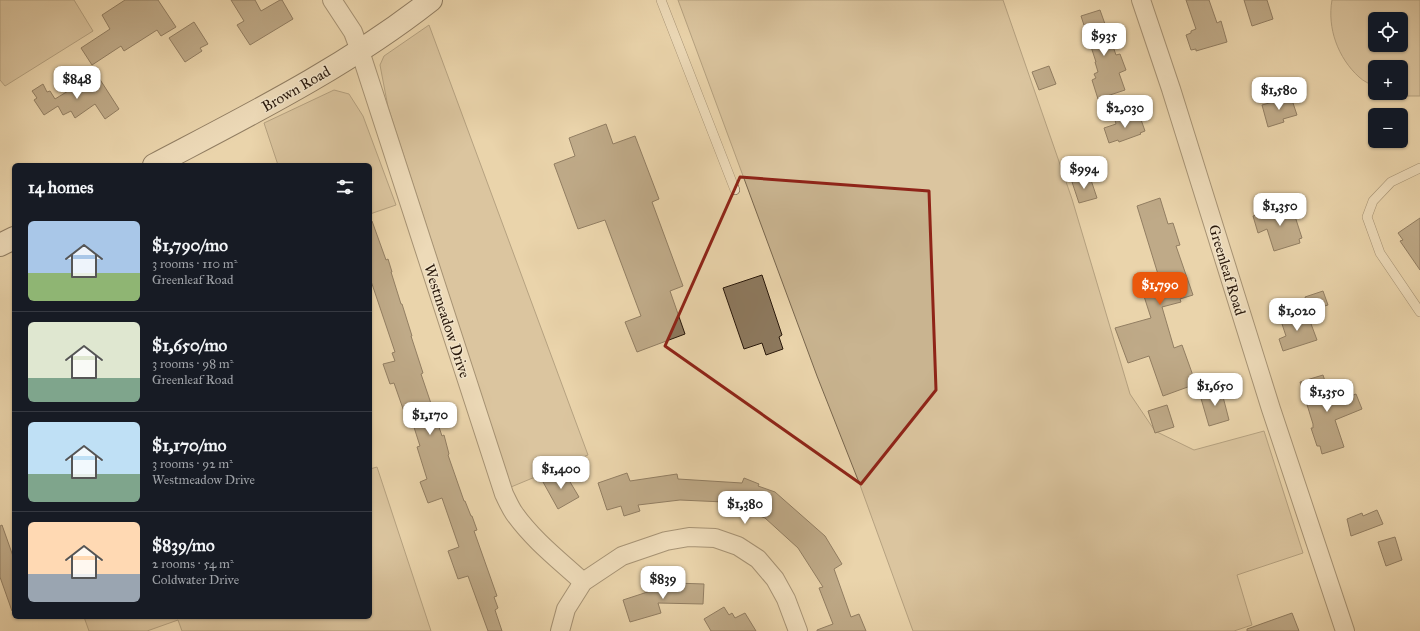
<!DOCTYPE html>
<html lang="en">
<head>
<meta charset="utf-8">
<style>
  body { margin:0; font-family:"IM FELL Great Primer",serif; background:#20242c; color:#f1f3f6; height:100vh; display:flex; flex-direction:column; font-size:15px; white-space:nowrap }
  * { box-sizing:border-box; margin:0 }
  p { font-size:13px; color:#9ea1a6 }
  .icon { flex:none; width:22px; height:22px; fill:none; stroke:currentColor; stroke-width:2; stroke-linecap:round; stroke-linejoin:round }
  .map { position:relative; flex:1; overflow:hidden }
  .panel { position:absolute; left:12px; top:163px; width:360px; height:456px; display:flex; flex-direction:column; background:#171b24; border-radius:6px; box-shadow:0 1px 3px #0004 }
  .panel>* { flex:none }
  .buttons { position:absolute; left:1368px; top:12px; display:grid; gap:8px }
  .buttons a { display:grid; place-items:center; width:40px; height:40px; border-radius:6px; background:#171b24; box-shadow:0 1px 3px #0004; font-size:20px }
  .price { position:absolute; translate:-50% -34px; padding:0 9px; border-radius:8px; background:#fff; color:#222; font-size:13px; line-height:26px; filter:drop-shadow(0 1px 2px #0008) }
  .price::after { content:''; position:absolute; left:50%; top:24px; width:12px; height:9px; margin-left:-6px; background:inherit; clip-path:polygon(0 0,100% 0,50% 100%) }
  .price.selected { background:#ea580c; color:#fff }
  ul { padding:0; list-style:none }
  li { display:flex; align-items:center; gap:12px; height:100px; padding:0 16px }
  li+li { border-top:1px solid #363941 }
  li span { display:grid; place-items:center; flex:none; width:112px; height:80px; border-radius:6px; color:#555 }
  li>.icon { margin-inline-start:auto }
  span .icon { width:48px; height:48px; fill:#fffc; stroke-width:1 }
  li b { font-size:17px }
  h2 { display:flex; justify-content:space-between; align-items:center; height:48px; padding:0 16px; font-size:17px }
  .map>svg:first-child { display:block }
  .green { fill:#c9b490; stroke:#78664d; fill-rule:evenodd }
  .building { fill:#8d795e; stroke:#28170a }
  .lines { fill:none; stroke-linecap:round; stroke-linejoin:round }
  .service-casing { stroke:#584632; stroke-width:10 }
  .minor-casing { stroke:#584632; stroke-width:20 }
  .secondary-casing { stroke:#28170a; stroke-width:24 }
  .service { stroke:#f1e3c8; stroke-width:9 }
  .minor { stroke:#f1e3c8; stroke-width:18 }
  .secondary { stroke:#f1e3c8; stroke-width:22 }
  .marked { fill:none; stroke:#8f2418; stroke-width:3; stroke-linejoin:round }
  .labels { text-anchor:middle; stroke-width:3; stroke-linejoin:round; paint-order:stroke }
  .street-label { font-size:15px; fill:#28170a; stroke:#f1e3c8 }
</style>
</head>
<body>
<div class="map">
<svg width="1420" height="631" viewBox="0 0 1420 631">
  <rect width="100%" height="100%" fill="#ead4ab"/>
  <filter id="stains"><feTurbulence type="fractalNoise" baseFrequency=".005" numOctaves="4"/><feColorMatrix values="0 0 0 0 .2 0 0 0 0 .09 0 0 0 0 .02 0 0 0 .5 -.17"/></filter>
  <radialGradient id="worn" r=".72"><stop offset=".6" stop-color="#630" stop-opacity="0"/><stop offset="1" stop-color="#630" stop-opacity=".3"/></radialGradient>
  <!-- green -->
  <g class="green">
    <polygon points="0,0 74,0 93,31 5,86 0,80"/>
    <polygon points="678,0 1003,0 1072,199 1130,394 1155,431 1194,450 1264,431 1303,553 1237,575 1252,625 1234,631 913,631 860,485 817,376"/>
    <path d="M1332 0H1420V96H1398L1388 93H1401V67H1375V87C1370 84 1363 81 1359 77 1338 58 1327 28 1332 0ZM1375 19H1401V45H1375Z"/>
    <polygon points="429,25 588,455 511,487 388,107 380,65 384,56"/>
    <polygon points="334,90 349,94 363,116 396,205 370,214 370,165 278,165 264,123"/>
    <polygon points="377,467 431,631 182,631 178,620 147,631 89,631 84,617 370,617 370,469"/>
  </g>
  <!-- building -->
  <g class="building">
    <polygon points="125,0 158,0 176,27 161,36 157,30 124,51 121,46 92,65 81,48 110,29 102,15"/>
    <polygon points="231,0 255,0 261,11 280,0 282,0 293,19 250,45 237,25 244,21"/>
    <polygon points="1186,0 1209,0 1217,23 1221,21 1227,42 1196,51 1196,49 1191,50 1186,35 1191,33 1191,31 1196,29"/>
    <polygon points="1244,0 1267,0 1273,19 1252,26"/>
    <polygon points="1100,10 1116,55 1120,54 1126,70 1119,73 1125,90 1098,99 1092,80 1096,78 1094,74 1098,72 1095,62 1096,62 1081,16"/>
    <polygon points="194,22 208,44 200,48 202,51 185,62 169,38"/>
    <polygon points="1049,66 1056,84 1039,90 1032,72"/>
    <polygon points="99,78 119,109 105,119 95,104 75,118 71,111 63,115 58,106 44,115 34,100 37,98 32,91 43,84 47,92 50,91 55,99 73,88 76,94"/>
    <polygon points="1291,97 1297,115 1283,119 1284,122 1268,127 1262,105"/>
    <polygon points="1134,114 1134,116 1139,114 1145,131 1140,133 1141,134 1119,142 1118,140 1109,143 1104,128 1116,124 1115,120"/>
    <polygon points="606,124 613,144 635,136 659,199 652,202 683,286 670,291 685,334 637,352 625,322 641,316 605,220 578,229 554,164 575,156 569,138"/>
    <polygon points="1090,177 1097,198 1079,203 1072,182"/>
    <polygon points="1160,198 1168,224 1173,223 1180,245 1176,246 1193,295 1180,299 1181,302 1162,307 1174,348 1182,345 1196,384 1163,396 1149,356 1128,363 1115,328 1151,318 1142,290 1161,284 1137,206"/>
    <polygon points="1291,204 1302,238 1299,239 1300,243 1274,251 1267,229 1258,233 1253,216"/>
    <polygon points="1420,218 1420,270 1400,241 1403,240 1398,233"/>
    <polygon points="372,221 386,260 388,259 392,272 391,272 401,304 402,304 412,336 411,336 423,373 421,374 442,436 444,435 449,454 448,455 464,501 465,501 471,516 472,516 477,530 474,531 497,596 494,597 498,608 495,610 502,631 488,631 468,576 458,579 448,551 459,547 442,498 428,503 420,482 427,479 417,447 420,446 412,421 408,423 394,383 390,384 383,364 395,361 392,353 395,352 370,278 370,222"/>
    <polygon points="762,275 782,335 779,337 783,349 766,355 762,343 744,349 723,288"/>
    <polygon points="1323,291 1328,305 1310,311 1305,297"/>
    <polygon points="1307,313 1317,340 1283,351 1279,339 1286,336 1281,321"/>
    <polygon points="1323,375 1332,403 1356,394 1362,409 1335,420 1344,447 1322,454 1320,446 1317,446 1311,428 1313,428 1313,424 1300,382"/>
    <polygon points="1221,389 1229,420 1209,426 1200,395"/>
    <polygon points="1167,405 1174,427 1155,433 1148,411"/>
    <polygon points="563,470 579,497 558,509 543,482"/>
    <polygon points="627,473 630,481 677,474 678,479 742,483 744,478 759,484 758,486 775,492 825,536 842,564 834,569 851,617 859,614 866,631 817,631 817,630 833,624 819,588 823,587 798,548 765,518 724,502 680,500 638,505 640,511 624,516 621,506 607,510 598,483"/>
    <polygon points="1377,510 1383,524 1351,536 1347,519 1362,513 1363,516"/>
    <polygon points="2,525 14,559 14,610 12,611 0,577 0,526"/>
    <polygon points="1395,537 1402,560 1386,566 1378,542"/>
    <polygon points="675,583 704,584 703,604 658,603 661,613 630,622 623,600"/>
    <polygon points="724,607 729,615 732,613 735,618 745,613 756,631 711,631 704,619"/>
    <polygon points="1292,613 1299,631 1247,631 1247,629"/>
  </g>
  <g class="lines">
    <defs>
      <g id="service">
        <polyline points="661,0 735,190"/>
        <polyline points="1420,168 1391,182 1373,201 1367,217 1380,253 1420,312"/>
      </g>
      <g id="minor">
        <path d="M332 0 353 32 360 51 504 494C507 500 510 507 514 513 533 540 559 560 583 582"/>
        <polyline points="1141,0 1171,89 1271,409 1345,631"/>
        <polyline points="560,631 566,609 583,582 622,556 666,541 689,537 715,538 738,546 758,559 775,579 786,599 798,631"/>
      </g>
      <g id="secondary">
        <path d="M154 165C249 115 346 67 431 0"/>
        <polyline points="0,245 14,238"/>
      </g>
    </defs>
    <!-- service casing -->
    <use href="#service" class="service-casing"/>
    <!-- minor casing -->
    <use href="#minor" class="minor-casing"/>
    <!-- secondary casing -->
    <use href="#secondary" class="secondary-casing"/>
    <!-- service -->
    <use href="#service" class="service"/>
    <!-- minor -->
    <use href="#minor" class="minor"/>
    <!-- secondary -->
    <use href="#secondary" class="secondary"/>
  </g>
  <!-- marked area -->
  <path d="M0 0H1420V631H0ZM740 177 929 191 936 390 861 484 665 346Z" fill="#ead4ab" fill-opacity=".55" fill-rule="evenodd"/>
  <path class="marked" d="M740 177 929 191 936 390 861 484 665 346Z"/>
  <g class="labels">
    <!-- street labels -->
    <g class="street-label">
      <text transform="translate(296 89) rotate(-30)" y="5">Brown Road</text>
      <text transform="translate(1227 270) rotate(73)" y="5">Greenleaf Road</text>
      <text transform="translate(447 321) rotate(72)" y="5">Westmeadow Drive</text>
    </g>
  </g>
  <rect width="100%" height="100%" filter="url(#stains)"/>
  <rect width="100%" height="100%" fill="url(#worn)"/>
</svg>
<div class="buttons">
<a><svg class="icon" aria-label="locate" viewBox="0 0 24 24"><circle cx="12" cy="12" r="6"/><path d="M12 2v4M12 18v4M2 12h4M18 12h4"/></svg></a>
<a>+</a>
<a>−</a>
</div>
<b class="price" style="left:1104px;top:57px">$935</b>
<b class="price" style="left:77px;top:100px">$848</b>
<b class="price" style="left:1279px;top:111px">$1,580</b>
<b class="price" style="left:1125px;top:129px">$2,030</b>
<b class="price" style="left:1084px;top:190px">$994</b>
<b class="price" style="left:1280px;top:227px">$1,350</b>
<b class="price selected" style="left:1160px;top:306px">$1,790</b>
<b class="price" style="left:1297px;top:332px">$1,020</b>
<b class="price" style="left:1215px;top:407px">$1,650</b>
<b class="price" style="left:1327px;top:413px">$1,350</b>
<b class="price" style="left:430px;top:436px">$1,170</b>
<b class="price" style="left:561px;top:490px">$1,400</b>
<b class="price" style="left:745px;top:525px">$1,380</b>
<b class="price" style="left:663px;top:600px">$839</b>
<section class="panel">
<h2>14 homes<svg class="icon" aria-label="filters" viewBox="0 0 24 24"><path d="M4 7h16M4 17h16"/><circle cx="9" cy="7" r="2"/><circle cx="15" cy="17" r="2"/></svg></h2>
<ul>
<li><span style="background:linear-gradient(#a9c7e8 65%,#8fb573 0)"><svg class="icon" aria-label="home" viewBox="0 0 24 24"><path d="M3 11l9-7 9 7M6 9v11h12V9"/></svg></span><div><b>$1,790/mo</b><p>3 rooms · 110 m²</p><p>Greenleaf Road</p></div></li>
<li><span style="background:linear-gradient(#dfe7d0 70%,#7fa58c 0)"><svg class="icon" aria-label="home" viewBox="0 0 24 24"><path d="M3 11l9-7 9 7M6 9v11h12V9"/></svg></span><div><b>$1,650/mo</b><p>3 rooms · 98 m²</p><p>Greenleaf Road</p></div></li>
<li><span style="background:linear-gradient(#bfe0f5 65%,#7fa58c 0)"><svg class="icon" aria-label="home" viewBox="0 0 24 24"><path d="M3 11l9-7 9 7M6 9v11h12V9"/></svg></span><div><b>$1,170/mo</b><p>3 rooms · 92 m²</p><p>Westmeadow Drive</p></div></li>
<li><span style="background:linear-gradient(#ffd9b3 65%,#9aa5b1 0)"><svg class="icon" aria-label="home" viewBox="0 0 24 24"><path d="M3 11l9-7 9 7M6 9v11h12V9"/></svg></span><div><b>$839/mo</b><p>2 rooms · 54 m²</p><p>Coldwater Drive</p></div></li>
</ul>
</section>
</div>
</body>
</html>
